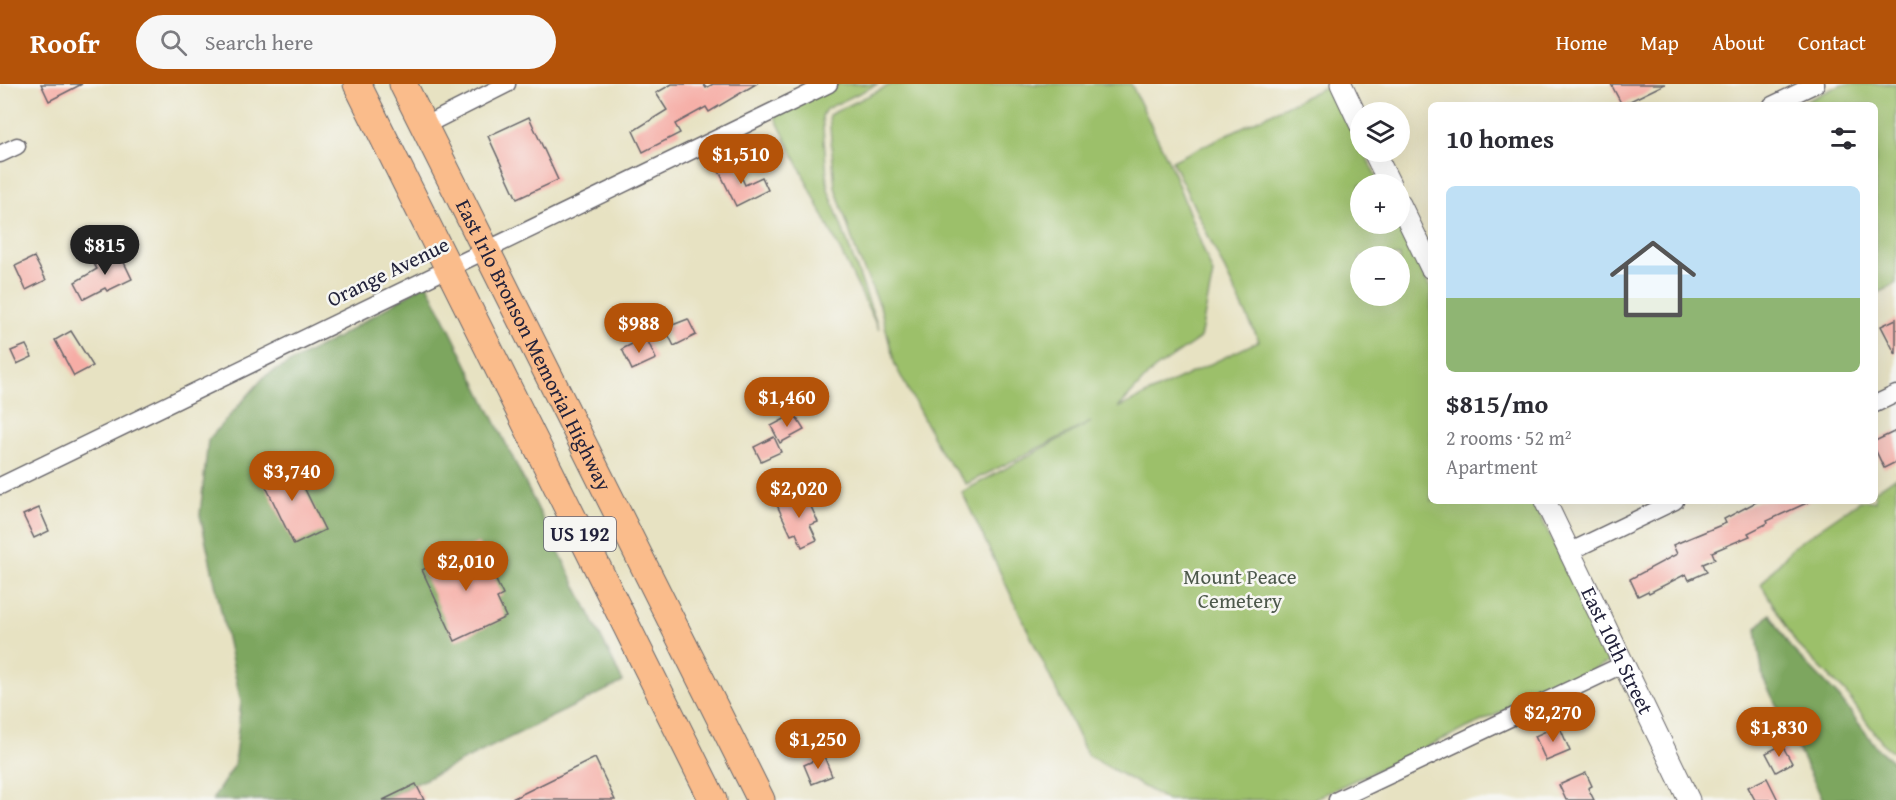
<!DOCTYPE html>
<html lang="en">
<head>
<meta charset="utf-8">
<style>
  body { margin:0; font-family:"Gentium Book Plus",serif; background:#f7f7f7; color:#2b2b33; height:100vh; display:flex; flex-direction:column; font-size:22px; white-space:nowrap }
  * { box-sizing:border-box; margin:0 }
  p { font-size:20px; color:#7c7c81 }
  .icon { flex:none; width:33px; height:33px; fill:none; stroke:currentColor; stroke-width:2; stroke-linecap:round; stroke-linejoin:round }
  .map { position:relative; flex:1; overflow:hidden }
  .sheet { position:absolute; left:1428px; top:18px; width:450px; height:402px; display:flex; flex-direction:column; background:#fff; border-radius:9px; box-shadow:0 6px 24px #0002 }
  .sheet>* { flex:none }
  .tools { position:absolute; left:1350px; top:18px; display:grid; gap:12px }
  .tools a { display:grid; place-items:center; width:60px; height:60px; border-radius:50%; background:#fff; box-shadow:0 6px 24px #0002; font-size:30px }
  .price { position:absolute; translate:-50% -51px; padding:0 14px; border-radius:21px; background:#b45309; color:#fff; font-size:20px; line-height:39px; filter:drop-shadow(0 2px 3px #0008) }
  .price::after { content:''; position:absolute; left:50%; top:36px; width:18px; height:14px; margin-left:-9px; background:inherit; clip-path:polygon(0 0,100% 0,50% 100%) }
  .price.selected { background:#222; color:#fff }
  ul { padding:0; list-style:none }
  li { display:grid; align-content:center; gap:12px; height:318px; padding:0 18px }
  li span { display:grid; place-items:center; height:186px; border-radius:9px; color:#555 }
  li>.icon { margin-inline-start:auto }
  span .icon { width:108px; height:108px; fill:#fffc; stroke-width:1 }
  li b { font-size:26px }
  h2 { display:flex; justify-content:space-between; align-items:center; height:72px; padding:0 18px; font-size:26px }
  header { display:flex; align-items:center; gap:36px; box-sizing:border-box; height:84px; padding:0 30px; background:#b45309; color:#fff }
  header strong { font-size:28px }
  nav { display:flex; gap:33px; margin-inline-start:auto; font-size:21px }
  .search { width:420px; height:54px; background:#f7f7f7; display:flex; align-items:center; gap:15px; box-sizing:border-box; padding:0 21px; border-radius:33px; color:#7c7c81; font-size:22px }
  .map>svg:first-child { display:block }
  .green { fill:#9cc06b; stroke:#5f7153; stroke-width:1.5; fill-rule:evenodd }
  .forest { fill:#7da65f; stroke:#50644d; stroke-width:1.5 }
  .building { fill:#f6ada6 }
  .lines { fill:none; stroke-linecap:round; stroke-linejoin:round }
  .minor-casing { stroke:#67656a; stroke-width:19 }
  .tertiary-casing { stroke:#67656a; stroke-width:23 }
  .trunk-casing { stroke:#67656a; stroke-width:29 }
  .minor { stroke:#fff; stroke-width:16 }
  .tertiary { stroke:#fff; stroke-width:21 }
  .trunk { stroke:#fabc8b; stroke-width:27 }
  .labels { text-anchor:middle; stroke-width:5; stroke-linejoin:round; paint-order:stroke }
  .shield { fill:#f6f6f2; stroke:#626272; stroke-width:1.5 }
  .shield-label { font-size:20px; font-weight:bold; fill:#22223b }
  .street-label { font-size:21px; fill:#22223b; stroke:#f6f6f2 }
  .park-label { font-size:21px; fill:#4d594c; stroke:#f6f6f2 }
</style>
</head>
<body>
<header>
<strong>Roofr</strong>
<div class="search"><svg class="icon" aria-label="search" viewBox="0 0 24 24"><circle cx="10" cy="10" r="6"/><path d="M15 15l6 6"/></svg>Search here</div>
<nav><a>Home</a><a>Map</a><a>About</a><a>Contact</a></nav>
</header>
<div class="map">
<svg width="1896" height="716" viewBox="0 0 1896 716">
  <rect width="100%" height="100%" fill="#f6f6f2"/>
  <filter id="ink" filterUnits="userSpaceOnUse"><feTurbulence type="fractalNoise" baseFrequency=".0167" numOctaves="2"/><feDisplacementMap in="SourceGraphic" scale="12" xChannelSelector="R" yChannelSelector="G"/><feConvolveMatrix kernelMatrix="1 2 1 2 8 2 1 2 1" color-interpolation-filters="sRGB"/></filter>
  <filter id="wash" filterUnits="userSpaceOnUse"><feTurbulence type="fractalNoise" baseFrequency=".008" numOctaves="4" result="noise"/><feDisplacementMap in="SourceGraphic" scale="24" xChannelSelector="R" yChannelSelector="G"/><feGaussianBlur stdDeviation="1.35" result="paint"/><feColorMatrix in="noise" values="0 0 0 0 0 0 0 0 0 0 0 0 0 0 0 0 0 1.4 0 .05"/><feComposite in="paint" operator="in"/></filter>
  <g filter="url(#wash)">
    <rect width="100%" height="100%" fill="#e7e2c2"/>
    <!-- green -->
    <g class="green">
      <polygon points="838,0 878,0 826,25 822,32 828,105 879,246 774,31"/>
      <path d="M892 0H1131L1170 80 1213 190 1200 254 1152 287 1118 324 1259 257 1172 77 1331 0 1360 60V68H1364L1380 100H1360V140H1399L1431 206V417H1533L1611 577 1312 716H1167L1087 671 962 408 1091 338 966 400 942 370 895 281 880 222 857 170 835 103 829 31ZM1360 172H1400V212H1360Z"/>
      <polygon points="1842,0 1896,0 1896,200 1875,210 1875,21 1798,21"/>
      <polygon points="1896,393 1896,670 1883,660 1845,608 1796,559 1761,500 1793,463 1860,417 1875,417 1875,407"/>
    </g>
    <!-- forest -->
    <g class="forest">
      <polygon points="427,199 623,598 383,716 212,716 234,682 241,618 200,431 208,356 265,292 340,252"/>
      <polygon points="1770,530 1790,563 1839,613 1878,665 1896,680 1896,714 1823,716 1763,594 1756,545"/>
    </g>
    <g id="blocks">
      <!-- building -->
      <g class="building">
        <polygon points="41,0 82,0 49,17"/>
        <polygon points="672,0 703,0 706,4 713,0 756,0 709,28 706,23 675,40 680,49 643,68 633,47 667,26 656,9"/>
        <polygon points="1611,0 1665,0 1622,21"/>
        <polygon points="529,33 558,96 517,115 488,52"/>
        <polygon points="734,77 745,101 762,93 768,106 736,122 718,85"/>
        <polygon points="119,168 132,195 107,207 105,204 84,215 75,198 97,185 94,180"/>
        <polygon points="34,173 46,196 26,206 15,182"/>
        <polygon points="688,235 696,251 674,262 665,244"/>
        <polygon points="1896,235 1896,271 1881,242"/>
        <polygon points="71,247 93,282 74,292 55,256"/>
        <polygon points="646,253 656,275 632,286 622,265"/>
        <polygon points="26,261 32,273 17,280 11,267"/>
        <polygon points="794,330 804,346 780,359 771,342"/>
        <polygon points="1896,347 1896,378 1884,384 1875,365 1875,357"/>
        <polygon points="774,353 781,368 761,377 754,363"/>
        <polygon points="290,375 325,446 294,461 260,390"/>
        <polygon points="797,411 801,419 808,416 818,438 810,441 817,456 802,463 796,449 791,451 777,421"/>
        <polygon points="1758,417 1811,417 1767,437 1768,439 1748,449 1750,452 1712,468 1715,475 1703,480 1707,488 1689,496 1686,490 1649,509 1648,507 1638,512 1630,495 1677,470 1673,461 1726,439 1724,435"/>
        <polygon points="39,424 49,447 34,454 23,431"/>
        <polygon points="478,459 503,511 497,514 506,533 455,557 422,486"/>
        <polygon points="1559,641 1570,667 1546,677 1535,652"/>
        <polygon points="1782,661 1792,679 1776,688 1766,669"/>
        <polygon points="824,672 832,692 812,700 804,681"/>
        <polygon points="595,674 615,716 510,716"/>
        <polygon points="1586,689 1592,702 1588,704 1594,716 1566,716 1559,701"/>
        <polygon points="1767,694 1778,716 1755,716 1748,703"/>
        <polygon points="416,700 424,716 383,716"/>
      </g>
    </g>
  </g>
  <g filter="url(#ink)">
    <use href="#blocks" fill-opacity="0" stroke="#67656a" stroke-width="1.5"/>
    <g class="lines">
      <defs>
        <g id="minor">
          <polyline points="1772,21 1816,0"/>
          <polyline points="424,42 507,0"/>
          <polyline points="0,70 17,62"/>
          <polyline points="1875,320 1896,310"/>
          <polyline points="0,402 829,0"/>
          <polyline points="1569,468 1675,417"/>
          <polyline points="1337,716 1624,580"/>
        </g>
        <g id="tertiary">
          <polyline points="1341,0 1360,40"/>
          <polyline points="1374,68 1390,100"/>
          <polyline points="1400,120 1431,184"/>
          <path id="s1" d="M1545 417 1689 716"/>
        </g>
        <g id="trunk">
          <polyline points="357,0 713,716"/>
          <path id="s2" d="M403 0 761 716"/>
        </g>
      </defs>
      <!-- minor casing -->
      <use href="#minor" class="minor-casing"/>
      <!-- tertiary casing -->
      <use href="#tertiary" class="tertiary-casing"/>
      <!-- trunk casing -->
      <use href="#trunk" class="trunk-casing"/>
      <!-- minor -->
      <use href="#minor" class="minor"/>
      <!-- tertiary -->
      <use href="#tertiary" class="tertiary"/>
      <!-- trunk -->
      <use href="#trunk" class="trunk"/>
    </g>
  </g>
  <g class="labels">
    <!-- shield labels -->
    <rect class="shield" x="544" y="433" width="72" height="34" rx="4.5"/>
    <g class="shield-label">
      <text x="580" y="457">US 192</text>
    </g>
    <!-- street labels -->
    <g class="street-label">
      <text transform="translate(388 188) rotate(-26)" y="7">Orange Avenue</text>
      <text dy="7" stroke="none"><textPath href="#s2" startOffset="292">East Irlo Bronson Memorial Highway</textPath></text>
      <text dy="7" stroke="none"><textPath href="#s1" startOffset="166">East 10th Street</textPath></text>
    </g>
    <!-- park labels -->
    <g class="park-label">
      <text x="1240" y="500">Mount Peace<tspan x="1240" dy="24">Cemetery</tspan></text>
    </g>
  </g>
</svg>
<div class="tools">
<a><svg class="icon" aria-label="layers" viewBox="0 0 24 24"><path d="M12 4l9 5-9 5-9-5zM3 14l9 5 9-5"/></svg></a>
<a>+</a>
<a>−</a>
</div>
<b class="price" style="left:741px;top:101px">$1,510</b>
<b class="price selected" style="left:105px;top:192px">$815</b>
<b class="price" style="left:639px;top:270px">$988</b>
<b class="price" style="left:787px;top:344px">$1,460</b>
<b class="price" style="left:292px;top:418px">$3,740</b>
<b class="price" style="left:799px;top:435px">$2,020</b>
<b class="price" style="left:466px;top:508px">$2,010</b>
<b class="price" style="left:1553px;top:659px">$2,270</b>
<b class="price" style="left:1779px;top:674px">$1,830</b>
<b class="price" style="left:818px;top:686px">$1,250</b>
<section class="sheet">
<h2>10 homes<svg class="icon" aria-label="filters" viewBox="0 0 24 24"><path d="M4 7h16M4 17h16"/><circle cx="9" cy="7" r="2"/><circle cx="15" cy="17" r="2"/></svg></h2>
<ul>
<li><span style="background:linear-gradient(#bfe0f5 60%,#8fb573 0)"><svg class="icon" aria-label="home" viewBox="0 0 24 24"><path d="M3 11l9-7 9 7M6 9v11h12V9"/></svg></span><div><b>$815/mo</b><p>2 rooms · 52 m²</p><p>Apartment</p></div></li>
</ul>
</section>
</div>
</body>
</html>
